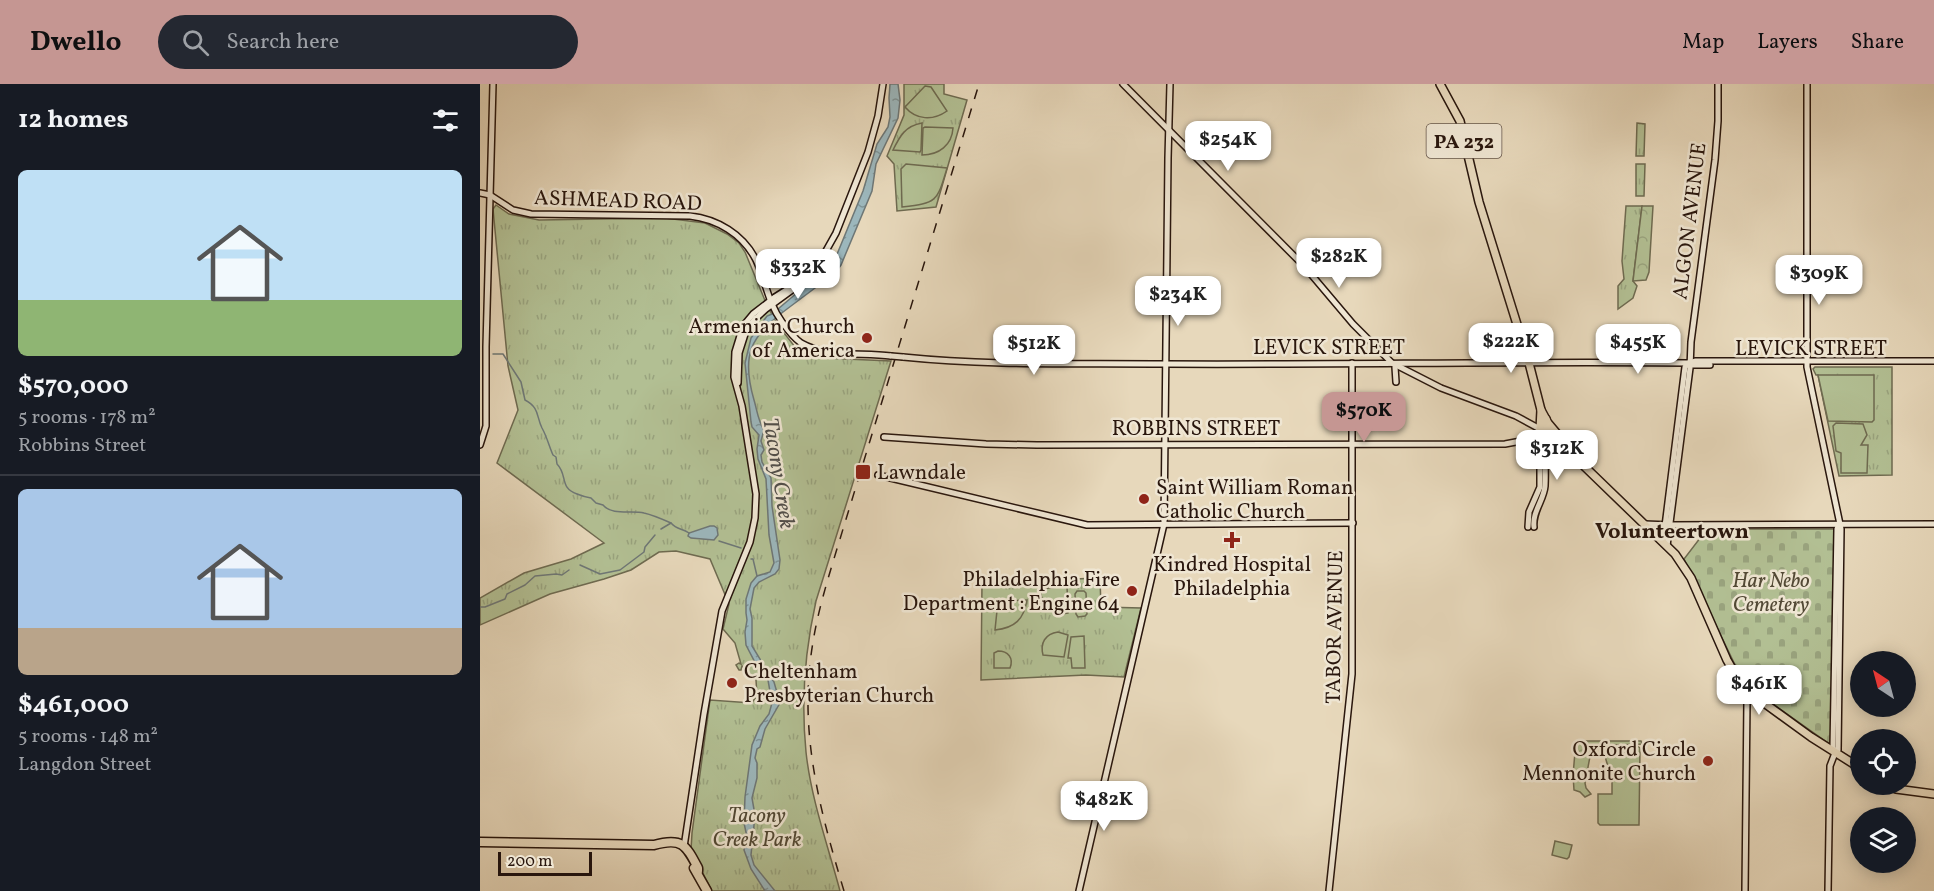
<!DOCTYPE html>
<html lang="en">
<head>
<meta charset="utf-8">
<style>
  body { margin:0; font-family:Vollkorn,serif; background:#242831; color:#f1f3f6; height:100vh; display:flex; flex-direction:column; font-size:22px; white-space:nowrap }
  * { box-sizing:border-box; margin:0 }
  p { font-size:20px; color:#9ea1a6 }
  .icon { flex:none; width:33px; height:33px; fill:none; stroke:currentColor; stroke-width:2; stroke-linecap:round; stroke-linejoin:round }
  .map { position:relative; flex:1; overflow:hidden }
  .side { display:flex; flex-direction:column; background:#171b24; width:480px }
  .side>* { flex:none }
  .needle { width:39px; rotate:324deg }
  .tools { position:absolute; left:1370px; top:567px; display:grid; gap:12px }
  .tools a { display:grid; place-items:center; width:66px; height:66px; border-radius:50%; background:#171b24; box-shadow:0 3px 15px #0003; font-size:30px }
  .scale { position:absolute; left:18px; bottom:15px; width:94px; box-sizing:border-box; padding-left:6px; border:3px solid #29160d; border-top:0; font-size:16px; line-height:21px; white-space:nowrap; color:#29160d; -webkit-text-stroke:4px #efe6d3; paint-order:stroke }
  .price { position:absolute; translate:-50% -51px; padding:0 14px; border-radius:12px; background:#fff; color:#222; font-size:20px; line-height:39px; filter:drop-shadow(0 2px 3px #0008) }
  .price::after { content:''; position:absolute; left:50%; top:36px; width:18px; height:14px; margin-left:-9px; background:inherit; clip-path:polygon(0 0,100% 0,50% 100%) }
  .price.current { background:#c59692; color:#111 }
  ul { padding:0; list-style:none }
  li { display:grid; align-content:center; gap:12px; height:318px; padding:0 18px }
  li+li { border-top:2px solid #363941 }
  li span { display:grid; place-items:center; height:186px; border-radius:9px; color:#555 }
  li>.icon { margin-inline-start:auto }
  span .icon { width:108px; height:108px; fill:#fffc; stroke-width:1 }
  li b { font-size:26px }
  h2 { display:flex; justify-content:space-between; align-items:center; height:72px; padding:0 18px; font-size:26px }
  header { display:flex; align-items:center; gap:36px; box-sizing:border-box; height:84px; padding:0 30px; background:#c59692; color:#111 }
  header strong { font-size:28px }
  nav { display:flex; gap:33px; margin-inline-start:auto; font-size:21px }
  .search { width:420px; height:54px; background:#242831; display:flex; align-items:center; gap:15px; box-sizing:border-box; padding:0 21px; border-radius:33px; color:#9ea1a6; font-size:22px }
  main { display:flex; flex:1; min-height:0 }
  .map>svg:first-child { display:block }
  .grass { fill:url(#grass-tufts); stroke:#6e6a50; stroke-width:1.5 }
  .forest { fill:url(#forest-crowns); stroke:#6e6a50; stroke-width:1.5 }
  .cemetery { fill:url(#cemetery-stones); stroke:#6e6a50; stroke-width:1.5 }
  .pitch { fill:#b2bf93; stroke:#6e6a50; stroke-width:1.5 }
  .water { fill:url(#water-ripples); stroke:#6e7776; stroke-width:1.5 }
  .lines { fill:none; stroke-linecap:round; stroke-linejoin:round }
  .stream { stroke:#6e7776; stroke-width:1.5 }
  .secondary-casing { stroke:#29160d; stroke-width:8 }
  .primary-casing { stroke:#29160d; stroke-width:10 }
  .highway-casing { stroke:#29160d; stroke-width:11 }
  .secondary { stroke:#efe6d3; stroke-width:5 }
  .primary { stroke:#e7d8bb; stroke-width:7 }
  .highway { stroke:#e7d8bb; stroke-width:8 }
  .rail { stroke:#29160d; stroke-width:1.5; stroke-dasharray:10 10; stroke-linecap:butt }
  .secondary-bridge-casing { stroke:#29160d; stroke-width:8; stroke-linecap:butt }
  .secondary-bridge { stroke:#efe6d3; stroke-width:5 }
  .poi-dot { fill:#8f2418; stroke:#efe6d3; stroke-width:2 }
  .labels { text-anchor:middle; stroke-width:5; stroke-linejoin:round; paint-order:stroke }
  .shield { fill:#efe6d3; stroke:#645448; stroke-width:1.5 }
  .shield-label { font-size:20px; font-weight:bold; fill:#29160d }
  .street-label { font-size:21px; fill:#29160d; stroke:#efe6d3 }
  .poi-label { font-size:21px; fill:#29160d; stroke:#efe6d3; text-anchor:end }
  .park-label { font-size:21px; font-style:italic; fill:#524935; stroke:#efe6d3 }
  .water-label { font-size:22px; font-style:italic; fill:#514e4a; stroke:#efe6d3 }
  .neighbourhood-label { font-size:22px; font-weight:bold; fill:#29160d; stroke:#efe6d3 }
</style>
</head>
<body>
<header>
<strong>Dwello</strong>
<div class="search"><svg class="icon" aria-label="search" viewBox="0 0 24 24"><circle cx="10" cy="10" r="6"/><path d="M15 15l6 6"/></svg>Search here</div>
<nav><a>Map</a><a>Layers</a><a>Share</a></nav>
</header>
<main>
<section class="side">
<h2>12 homes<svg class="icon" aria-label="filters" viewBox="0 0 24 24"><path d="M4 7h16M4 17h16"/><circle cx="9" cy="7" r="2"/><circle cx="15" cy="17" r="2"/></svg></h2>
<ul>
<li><span style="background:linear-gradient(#bfe0f5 70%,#8fb573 0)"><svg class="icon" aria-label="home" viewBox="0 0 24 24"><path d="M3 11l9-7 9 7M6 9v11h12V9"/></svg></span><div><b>$570,000</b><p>5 rooms · 178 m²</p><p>Robbins Street</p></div></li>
<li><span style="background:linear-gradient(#a9c7e8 75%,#b9a48a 0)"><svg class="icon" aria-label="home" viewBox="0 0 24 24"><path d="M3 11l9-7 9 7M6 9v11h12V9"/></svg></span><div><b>$461,000</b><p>5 rooms · 148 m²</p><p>Langdon Street</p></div></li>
</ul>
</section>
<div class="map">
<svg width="1454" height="807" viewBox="0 0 1454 807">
  <defs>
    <pattern id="grass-tufts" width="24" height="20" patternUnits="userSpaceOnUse" patternTransform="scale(1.5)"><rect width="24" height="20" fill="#b2bf93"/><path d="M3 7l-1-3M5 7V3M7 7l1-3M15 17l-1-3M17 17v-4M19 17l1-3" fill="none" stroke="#99a37e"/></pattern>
    <pattern id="forest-crowns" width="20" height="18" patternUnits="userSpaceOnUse" patternTransform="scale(1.5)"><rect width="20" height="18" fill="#b2bf93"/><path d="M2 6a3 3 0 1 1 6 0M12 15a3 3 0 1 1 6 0" fill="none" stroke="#99a37e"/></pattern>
    <pattern id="cemetery-stones" width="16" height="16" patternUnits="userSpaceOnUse" patternTransform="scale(1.5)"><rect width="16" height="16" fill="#b2bf93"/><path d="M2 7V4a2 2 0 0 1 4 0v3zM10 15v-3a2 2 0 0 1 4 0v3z" fill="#99a37e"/></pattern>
    <pattern id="water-ripples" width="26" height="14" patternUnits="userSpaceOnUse" patternTransform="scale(1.5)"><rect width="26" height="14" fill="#9cb7bc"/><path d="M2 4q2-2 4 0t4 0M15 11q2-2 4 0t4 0" fill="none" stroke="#7f9497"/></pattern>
  </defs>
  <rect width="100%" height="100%" fill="#e7d8bb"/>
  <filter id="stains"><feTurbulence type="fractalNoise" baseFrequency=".00333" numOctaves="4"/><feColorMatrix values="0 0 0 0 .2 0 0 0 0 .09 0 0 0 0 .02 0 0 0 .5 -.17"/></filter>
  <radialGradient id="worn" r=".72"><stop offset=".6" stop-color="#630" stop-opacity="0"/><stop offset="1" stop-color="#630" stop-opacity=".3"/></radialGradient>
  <!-- grass -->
  <g class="grass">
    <polygon points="424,0 464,0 464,10 487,16 456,123 417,127 414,80 407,72 424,31"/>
    <polygon points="1157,39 1165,40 1164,72 1156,72"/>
    <polygon points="1156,80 1165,80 1164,112 1156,112"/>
    <path d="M16 121 29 130 59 136 185 134 225 139 247 150 259 159 265 168 286 219 297 240 315 263 343 274 411 277 336 517C325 566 321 618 326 668 331 715 348 762 360 807H232L211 766 212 749 230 616 272 619 277 611 276 596 262 582 261 586H259L256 581 259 579 261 580 255 559 243 545 249 520 230 475 196 467 179 468 151 486 124 495 70 510 0 541V514L44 489 91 475 124 459 17 379 38 326 28 282 13 125Z"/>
    <polygon points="1146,122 1162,122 1153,197 1157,202 1153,214 1138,225 1138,202 1144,195 1142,177"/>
    <polygon points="1335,283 1412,283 1412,391 1359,392 1338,291 1336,291 1333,285"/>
    <polygon points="618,494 620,495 621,523 661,524 644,593 606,591 501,596 502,499"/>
  </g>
  <!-- forest -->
  <g class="forest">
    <polygon points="1162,122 1173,122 1169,188 1166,196 1153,197"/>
    <polygon points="1096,657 1161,657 1162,660 1112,662 1105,699 1106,704 1111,710 1105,713 1100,708 1094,706 1093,691"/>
  </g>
  <!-- cemetery -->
  <polygon class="cemetery" points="1227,445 1355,445 1351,661 1273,606 1266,599 1258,587 1204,475"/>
  <!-- pitch -->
  <g class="pitch">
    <path d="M445 2 451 3 467 27C453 37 436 36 425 23Z"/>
    <path d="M442 39 441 66 440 68 413 66C420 52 425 42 442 39Z"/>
    <path d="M445 43 473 44C472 61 459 71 442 71L443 44Z"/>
    <path d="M426 80 467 84C457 118 457 119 422 123L421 85Z"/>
    <polygon points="1338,291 1394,291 1394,336 1392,338 1348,337"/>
    <polygon points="1356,339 1383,340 1387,351 1381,361 1388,361 1387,389 1361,389 1361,369 1356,367 1353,342"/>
    <path d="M587 502 588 529C572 532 560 522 561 505Z"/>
    <polygon points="597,507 604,507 606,509 607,530 605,532 598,533 596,530 595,510"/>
    <path d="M547 516C544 535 535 544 515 546L518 517Z"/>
    <path d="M578 548 588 551 584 573 563 571C560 559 565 550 578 548Z"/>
    <polygon points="604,552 605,584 592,584 591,574 588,574 591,553"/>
    <path d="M518 567C528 567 534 574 530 584H514V569Z"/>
    <path d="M1156 661 1160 664 1159 741H1120L1118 739V710H1132V696H1142C1129 688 1123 678 1126 663Z"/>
    <polygon points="1075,757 1092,761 1089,773 1087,775 1072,771"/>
  </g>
  <!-- water -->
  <g class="water">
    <path d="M410 0H418L420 16 418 34 396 80 392 107 361 181 355 189C339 201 323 213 307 225 270 252 261 271 274 316 277 326 278 337 284 346L281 357 284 366 281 371 282 378 291 394 292 422 300 476 299 485 295 490 279 498 274 504 270 525 272 534V562L294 598 300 619 285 645 280 663 277 665 275 674 277 679V694L272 714 275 731 271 771 274 781 295 807H285L271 785 264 766 267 753 264 739 265 713 272 661 280 642 289 630 292 619 288 596 279 586 266 561 265 548 267 536 266 529V515L271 499 277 492 290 488 294 479 289 451 286 395 278 375 277 365 279 351 272 343 271 338 265 279 271 254 287 232 292 230 318 208 342 192 353 180 383 107 397 60 408 43 410 33 409 14Z"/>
    <polygon points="230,442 234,442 237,444 238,451 234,456 211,454 208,452 209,449"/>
  </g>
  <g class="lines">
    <!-- stream -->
    <g class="stream">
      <path d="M13 270H23L41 298 45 316C60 324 56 332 62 344 67 353 69 362 73 371L76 373 77 380C88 391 79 404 97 410 102 412 105 413 111 414L116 419 123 421C132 432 152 426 164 429 173 431 182 435 191 439"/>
      <path d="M181 445 191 439C197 446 202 444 209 449"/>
      <polyline points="239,457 261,464"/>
      <polyline points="271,475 273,475 277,492"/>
      <polyline points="100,481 120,490 140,486 164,468 165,463 175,451"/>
      <polyline points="0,523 5,523 25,515 27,510 45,501 55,492 76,490 82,491 89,486"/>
    </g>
    <defs>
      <g id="secondary">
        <polyline points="643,0 824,182 873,240 912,279 961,304 1036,332 1060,345 1060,403 1049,428 1048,443"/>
        <polyline points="1327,0 1327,283 1361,445 1358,666 1355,669 1350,682 1348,807"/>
        <path d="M0 109 10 111 33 126 51 130 210 132C237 135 263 150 276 176 286 197 287 217 302 238 307 245 314 254 321 259 347 274 382 268 411 272"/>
        <path d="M423 273C511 282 598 279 686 280 860 281 1035 277 1209 279L1215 277H1454"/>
        <polyline points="1209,279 1213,281 1230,281"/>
        <polyline points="915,283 916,298"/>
        <polyline points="258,299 259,269 266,247 274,236 286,225 323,198 342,174 356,149 388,68 398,32 403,0"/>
        <polyline points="404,353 506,360 557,361 1025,360 1041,357 1060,348"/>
        <polyline points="0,361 6,342 6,263 13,0"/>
        <path d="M1066 381C1072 372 1077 367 1087 371"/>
        <polyline points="398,391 607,441 873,439"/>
        <polyline points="1165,440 1190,441 1454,440"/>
        <path d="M1054 443C1052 428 1064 416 1065 402 1066 384 1064 366 1065 349"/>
        <polyline points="1183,458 1205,283 1209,279"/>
        <polyline points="1187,462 1210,284 1211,258 1235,76 1238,37 1238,0"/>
        <polyline points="1257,597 1267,618"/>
        <polyline points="1355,669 1353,663 1357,445 1359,440"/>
        <polyline points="204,763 224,630 242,527 270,458 275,434 276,410 262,322 254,293 255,268 263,242 273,230 295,213 325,194"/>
        <polyline points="599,807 684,440 688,74 690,0"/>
        <polyline points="849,807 872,590 872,279"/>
        <polyline points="1265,807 1267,616 1269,608"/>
      </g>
      <g id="primary">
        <polyline points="960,0 980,37 999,118 1049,279 1061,326 1068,339 1105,383 1195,470 1211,494 1247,576 1259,597 1269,608 1331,653 1380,684"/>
        <polyline points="1061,326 1060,345 1067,349"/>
        <path d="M1066 335C1066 358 1073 357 1089 371"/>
        <polyline points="1408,700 1416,705 1454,710"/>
      </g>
      <g id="highway">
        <path d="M0 758 174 761C202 753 206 761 218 784V787"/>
        <polyline points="214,784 227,807"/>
      </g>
    </defs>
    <!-- secondary casing -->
    <use href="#secondary" class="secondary-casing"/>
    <!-- primary casing -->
    <use href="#primary" class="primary-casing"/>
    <!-- highway casing -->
    <use href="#highway" class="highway-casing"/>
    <!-- secondary -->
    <use href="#secondary" class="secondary"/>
    <!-- primary -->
    <use href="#primary" class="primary"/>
    <!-- highway -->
    <use href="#highway" class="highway"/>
    <!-- rail -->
    <path class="rail" d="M364 807C339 723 318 646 333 558 338 527 347 498 356 468L499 0"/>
    <defs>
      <polyline id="secondary-bridge" points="411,272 423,273"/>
    </defs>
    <!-- secondary-bridge casing -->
    <use href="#secondary-bridge" class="secondary-bridge-casing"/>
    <!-- secondary-bridge -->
    <use href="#secondary-bridge" class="secondary-bridge"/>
  </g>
  <!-- markers -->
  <g class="poi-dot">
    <circle cx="387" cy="254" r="6"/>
    <rect x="375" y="380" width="16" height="16" rx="3"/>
    <circle cx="664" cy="415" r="6"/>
    <path d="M749 447h6v6h6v6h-6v6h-6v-6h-6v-6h6z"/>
    <circle cx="652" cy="507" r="6"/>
    <circle cx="252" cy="599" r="6"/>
    <circle cx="1228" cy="677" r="6"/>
  </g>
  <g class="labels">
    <!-- shield labels -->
    <rect class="shield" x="946.5" y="40" width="75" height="34" rx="4.5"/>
    <g class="shield-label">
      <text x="984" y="64">PA 232</text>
    </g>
    <!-- street labels -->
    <g class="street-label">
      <text transform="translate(138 116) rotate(2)" y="7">ASHMEAD ROAD</text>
      <text transform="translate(1209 137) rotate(-83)" y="7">ALGON AVENUE</text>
      <text x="849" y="270">LEVICK STREET</text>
      <text x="1331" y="271">LEVICK STREET</text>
      <text x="716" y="351">ROBBINS STREET</text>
      <text transform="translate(854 543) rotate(-89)" y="7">TABOR AVENUE</text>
    </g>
    <!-- poi labels -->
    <g class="poi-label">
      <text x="375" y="249">Armenian Church<tspan x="375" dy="24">of America</tspan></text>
      <text x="397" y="395" text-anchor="start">Lawndale</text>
      <text x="676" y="410" text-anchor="start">Saint William Roman<tspan x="676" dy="24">Catholic Church</tspan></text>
      <text x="752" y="487" text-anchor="middle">Kindred Hospital<tspan x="752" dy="24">Philadelphia</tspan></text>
      <text x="640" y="502">Philadelphia Fire<tspan x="640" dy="24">Department : Engine 64</tspan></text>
      <text x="264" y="594" text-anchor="start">Cheltenham<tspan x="264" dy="24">Presbyterian Church</tspan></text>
      <text x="1216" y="672">Oxford Circle<tspan x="1216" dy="24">Mennonite Church</tspan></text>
    </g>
    <!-- park labels -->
    <g class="park-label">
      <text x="1291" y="503">Har Nebo<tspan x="1291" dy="24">Cemetery</tspan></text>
      <text x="277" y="738">Tacony<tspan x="277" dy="24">Creek Park</tspan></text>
    </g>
    <!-- water labels -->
    <g class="water-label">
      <text transform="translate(300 389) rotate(81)" y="8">Tacony Creek</text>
    </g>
    <!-- neighbourhood labels -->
    <g class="neighbourhood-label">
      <text x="1192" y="454">Volunteertown</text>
    </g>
  </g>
  <rect width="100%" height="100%" filter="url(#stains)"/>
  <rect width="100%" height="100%" fill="url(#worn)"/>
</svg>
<div class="tools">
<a><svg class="needle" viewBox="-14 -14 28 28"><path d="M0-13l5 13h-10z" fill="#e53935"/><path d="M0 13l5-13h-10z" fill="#9ea1a6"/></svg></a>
<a><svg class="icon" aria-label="locate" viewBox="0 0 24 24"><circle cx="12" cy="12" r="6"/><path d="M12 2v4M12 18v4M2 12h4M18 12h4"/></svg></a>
<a><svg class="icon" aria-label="layers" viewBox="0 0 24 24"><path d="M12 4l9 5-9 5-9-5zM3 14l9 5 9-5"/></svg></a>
</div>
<div class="scale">200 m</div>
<b class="price" style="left:748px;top:88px">$254K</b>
<b class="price" style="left:859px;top:205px">$282K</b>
<b class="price" style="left:318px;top:216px">$332K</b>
<b class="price" style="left:1339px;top:222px">$309K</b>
<b class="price" style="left:698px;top:243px">$234K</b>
<b class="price" style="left:1031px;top:290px">$222K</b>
<b class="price" style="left:1158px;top:291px">$455K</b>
<b class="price" style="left:554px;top:292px">$512K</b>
<b class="price current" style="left:884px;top:359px">$570K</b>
<b class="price" style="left:1077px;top:397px">$312K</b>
<b class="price" style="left:1279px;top:632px">$461K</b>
<b class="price" style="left:624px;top:748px">$482K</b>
</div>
</main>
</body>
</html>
